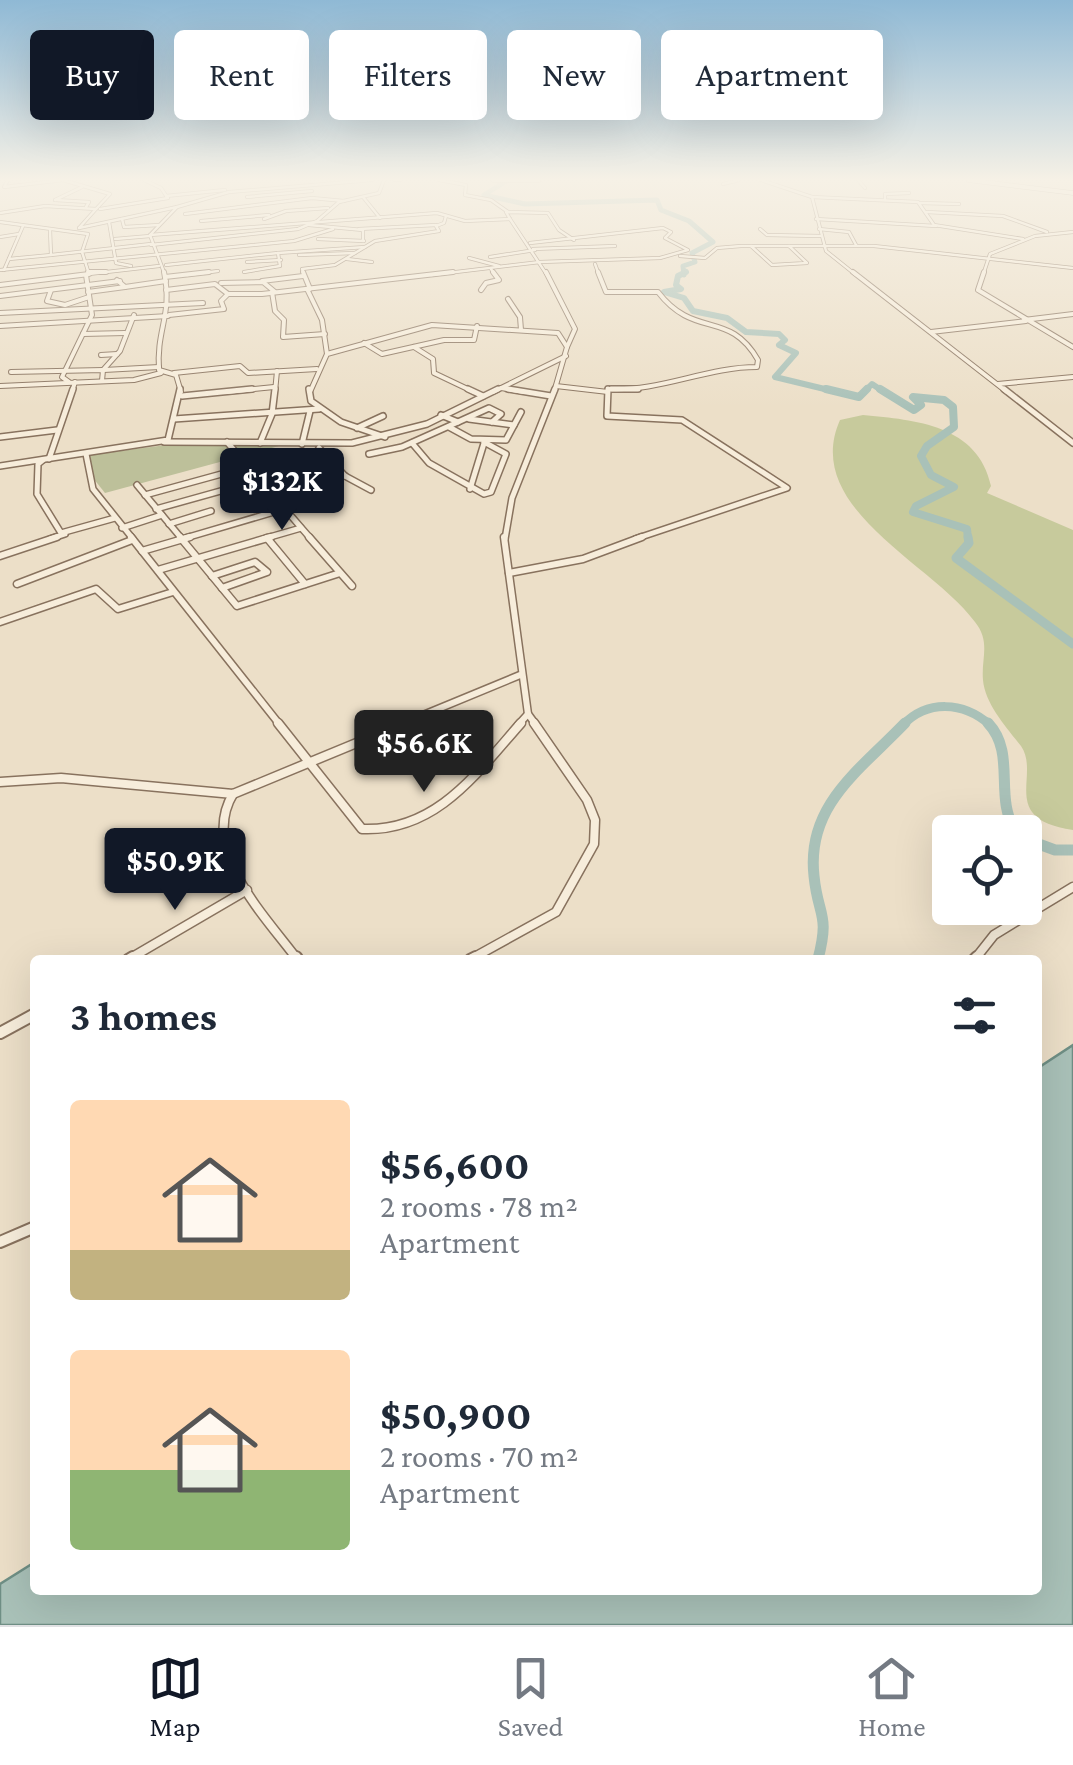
<!DOCTYPE html>
<html lang="en">
<head>
<meta charset="utf-8">
<style>
  body { margin:0; font-family:"Crimson Pro",serif; background:#f2f2f3; color:#1f2937; height:100vh; display:flex; flex-direction:column; font-size:38px; white-space:nowrap }
  * { box-sizing:border-box; margin:0 }
  p { font-size:32px; color:#747a83 }
  .icon { flex:none; width:55px; height:55px; fill:none; stroke:currentColor; stroke-width:2; stroke-linecap:round; stroke-linejoin:round }
  .map { position:relative; flex:1; overflow:hidden }
  .side { position:absolute; left:30px; top:955px; width:1012px; height:640px; display:flex; flex-direction:column; background:#fff; border-radius:10px; box-shadow:0 10px 40px #0002 }
  .side>* { flex:none }
  .top-card { position:absolute; left:30px; top:30px; width:1015px; height:90px; display:flex; gap:20px }
  .controls { position:absolute; left:932px; top:815px; display:grid; gap:20px }
  .controls a { display:grid; place-items:center; width:110px; height:110px; border-radius:10px; background:#fff; box-shadow:0 10px 40px #0002; font-size:50px }
  .price { position:absolute; translate:-50% -85px; padding:0 22px; border-radius:10px; background:#111827; color:#fff; font-size:32px; line-height:65px; filter:drop-shadow(0 2px 5px #0008) }
  .price::after { content:''; position:absolute; left:50%; top:60px; width:30px; height:22px; margin-left:-15px; background:inherit; clip-path:polygon(0 0,100% 0,50% 100%) }
  .price.current { background:#222; color:#fff }
  ul { padding:0; list-style:none }
  li { display:flex; align-items:center; gap:30px; height:250px; padding:0 40px }
  li span { display:grid; place-items:center; flex:none; width:280px; height:200px; border-radius:10px; color:#555 }
  li>.icon { margin-inline-start:auto }
  span .icon { width:120px; height:120px; fill:#fffc; stroke-width:1 }
  li b { font-size:42px }
  h2 { display:flex; justify-content:space-between; align-items:center; height:120px; padding:0 40px; font-size:42px }
  .chip { padding:0 35px; border-radius:10px; background:#fff; box-shadow:0 10px 40px #0002; font-size:35px; line-height:90px }
  .chip.current { background:#111827; color:#fff }
  .dock { display:flex; justify-content:space-around; align-items:center; height:140px; border-top:2px solid #e0e1e3; background:#fff; font-size:28px; color:#747a83 }
  .dock a { display:grid; justify-items:center; gap:5px }
  .dock .current { color:#111827 }
  .map>svg:first-child { display:block }
  .green { fill:#c7ca9c }
  .cemetery { fill:#bdc09a }
  .water { fill:#a9c1b8; stroke:#6f8f85; stroke-width:2.5 }
  .lines { fill:none; stroke-linecap:round; stroke-linejoin:round }
  .river-far4 { stroke:#a9c1b8; stroke-width:5 }
  .river-far3 { stroke:#a9c1b8; stroke-width:6 }
  .river-far2 { stroke:#a9c1b8; stroke-width:8 }
  .river-far1 { stroke:#a9c1b8; stroke-width:9 }
  .river { stroke:#a9c1b8; stroke-width:11 }
  .street-far5-casing { stroke:#88725e; stroke-width:4 }
  .street-far4-casing { stroke:#88725e; stroke-width:6 }
  .street-far3-casing { stroke:#88725e; stroke-width:8 }
  .street-far2-casing { stroke:#88725e; stroke-width:9 }
  .street-far1-casing { stroke:#88725e; stroke-width:11 }
  .street-casing { stroke:#88725e; stroke-width:14 }
  .secondary-casing { stroke:#6a5341; stroke-width:5 }
  .street-far5 { stroke:#f7eddb; stroke-width:2.5 }
  .street-far4 { stroke:#f7eddb; stroke-width:4 }
  .street-far3 { stroke:#f7eddb; stroke-width:5 }
  .street-far2 { stroke:#f7eddb; stroke-width:6 }
  .street-far1 { stroke:#f7eddb; stroke-width:8 }
  .street { stroke:#f7eddb; stroke-width:10 }
  .secondary { stroke:#f7eddb; stroke-width:4 }
</style>
</head>
<body>
<div class="map">
<svg width="1073" height="1625" viewBox="0 0 1073 1625">
  <rect width="100%" height="100%" fill="#ecdfc8"/>
  <!-- green -->
  <path class="green" d="M863 415C916 420 978 425 991 486L987 493 1073 530V830C998 819 1041 775 1021 746 1007 728 985 704 983 680 981 658 991 642 975 622 932 563 801 508 840 420Z"/>
  <!-- cemetery -->
  <polygon class="cemetery" points="189,442 279,446 105,493 93,478 90,455"/>
  <!-- water -->
  <polygon class="water" points="1073,1045 1073,1625 0,1625 0,1584 35,1562 35,1590 1038,1590 1038,1068"/>
  <g class="lines">
    <!-- river-far4 -->
    <polyline class="river-far4" points="508,180 484,195 525,204 657,200 661,210 689,221 713,242 692,253 695,262 683,266 684,275"/>
    <!-- river-far3 -->
    <g class="river-far3">
      <polyline points="686,272 678,276 676,285 681,289 664,292 684,298 693,311 727,318 746,332 779,334 785,340 779,345 796,353 775,377 837,392"/>
      <polyline points="864,392 872,384 884,392"/>
    </g>
    <!-- river-far2 -->
    <g class="river-far2">
      <polyline points="826,389 859,397 867,389"/>
      <polyline points="880,389 914,410 921,405 913,397 944,400 953,407 954,427 927,446 921,456 931,475 954,487 916,506 913,512 967,529 968,539"/>
    </g>
    <!-- river-far1 -->
    <g class="river-far1">
      <polyline points="968,537 969,543 956,558 1073,644"/>
      <path d="M903 725C927 700 963 701 990 725"/>
    </g>
    <!-- river -->
    <g class="river">
      <path d="M988 723C1017 754 993 797 1016 832"/>
      <polyline points="1025,839 1055,850 1073,850"/>
      <path d="M818 959C830 913 818 917 814 876 806 805 860 770 905 723"/>
    </g>
    <defs>
      <g id="street-far5">
        <polyline points="8,180 4,187 63,180 110,194 96,209"/>
        <polyline points="144,180 161,188 167,197"/>
        <polyline points="394,180 400,180"/>
        <polyline points="439,180 466,185 465,195 491,200 508,212"/>
        <polyline points="761,180 812,197 826,251 856,275"/>
        <polyline points="858,180 865,188"/>
        <polyline points="723,184 739,180"/>
        <polyline points="166,196 225,190"/>
        <polyline points="247,197 312,191"/>
        <polyline points="363,197 380,218"/>
        <polyline points="812,197 918,202 934,225 1023,239"/>
        <polyline points="55,200 89,202 86,207"/>
        <polyline points="55,200 82,187"/>
        <polyline points="885,200 885,194 909,193"/>
        <polyline points="920,203 959,204"/>
        <polyline points="100,209 168,198"/>
        <polyline points="927,212 1003,216 1047,232"/>
        <polyline points="0,213 45,206 96,209 79,228"/>
        <polyline points="185,214 312,198 344,201"/>
        <polyline points="122,219 124,227 159,225"/>
        <polyline points="264,219 286,211 328,208"/>
        <polyline points="510,219 547,275"/>
        <polyline points="510,219 506,212 548,213 559,230 574,240"/>
        <polyline points="816,219 936,226"/>
        <polyline points="201,221 269,215"/>
        <polyline points="0,222 88,234 82,252 89,274 159,266"/>
        <polyline points="109,222 116,263 131,266"/>
        <polyline points="309,225 363,230 363,241"/>
        <polyline points="79,228 177,207"/>
        <polyline points="359,229 436,225"/>
        <polyline points="760,229 767,235 820,236"/>
        <polyline points="819,229 849,232 856,245"/>
        <polyline points="50,230 51,255 151,244"/>
        <polyline points="150,235 437,213 465,221 510,219"/>
        <polyline points="0,237 19,234"/>
        <polyline points="115,239 150,236"/>
        <polyline points="318,239 364,241"/>
        <polyline points="151,245 298,229 317,221 339,202 379,193 384,180"/>
        <polyline points="751,246 772,265 807,263 789,246"/>
        <polyline points="533,249 615,246"/>
        <polyline points="299,255 355,253"/>
        <polyline points="680,256 705,258 717,248 741,246 874,246 1073,268"/>
        <polyline points="490,257 535,250"/>
        <polyline points="469,258 499,266"/>
        <polyline points="9,259 51,255"/>
        <polyline points="347,259 372,262"/>
        <polyline points="247,262 281,260"/>
        <polyline points="595,264 599,275"/>
        <polyline points="166,265 278,253"/>
        <polyline points="491,269 495,275"/>
        <polyline points="0,270 294,241 333,229"/>
        <polyline points="4,270 23,226"/>
        <polyline points="244,272 280,266 278,253 365,247"/>
        <polyline points="84,275 89,274"/>
        <polyline points="165,275 150,235 177,207 229,192 372,180"/>
        <polyline points="187,275 218,271"/>
        <polyline points="304,275 302,269 335,265 375,241 439,231 436,226 444,223 446,216"/>
        <polyline points="431,275 540,262 660,258 688,250 665,238 671,232 663,228 530,243"/>
        <polyline points="983,275 990,254 1035,236 1073,232"/>
      </g>
      <g id="street-far4">
        <polyline points="88,272 106,272"/>
        <path d="M164 272C173 315 156 329 159 370L176 375 181 392"/>
        <polyline points="303,272 310,289"/>
        <polyline points="546,272 575,329 567,347"/>
        <path d="M598 272 606 292H658C695 340 729 309 758 360L757 367C706 367 660 392 608 389"/>
        <polyline points="853,272 1007,392"/>
        <polyline points="984,272 978,290 1073,347"/>
        <polyline points="165,277 209,272"/>
        <polyline points="117,280 125,287 166,281"/>
        <polyline points="262,281 303,276"/>
        <polyline points="221,283 263,282 275,292"/>
        <polyline points="0,285 89,274"/>
        <polyline points="307,289 322,320 327,354"/>
        <polyline points="51,290 47,301 65,305 89,297"/>
        <polyline points="166,290 215,284 228,294 262,294 453,272"/>
        <polyline points="481,290 486,283 499,280 493,272"/>
        <polyline points="88,292 125,287"/>
        <polyline points="272,292 275,311 284,320 283,337 325,334"/>
        <polyline points="0,296 120,281"/>
        <polyline points="508,299 520,317 521,330"/>
        <polyline points="0,313 203,303"/>
        <polyline points="169,315 224,309 221,301 228,294"/>
        <polyline points="1024,320 1073,314"/>
        <polyline points="0,326 168,316"/>
        <polyline points="931,332 1026,321"/>
        <polyline points="83,334 125,333"/>
        <polyline points="364,343 382,354 444,340 474,340 477,326"/>
        <polyline points="414,347 433,359 434,373 474,392"/>
        <polyline points="101,355 117,354"/>
        <polyline points="103,370 120,351 134,315"/>
        <polyline points="104,370 159,367"/>
        <polyline points="11,372 103,370 102,381"/>
        <polyline points="174,373 240,366 248,373 317,369"/>
        <polyline points="69,382 62,377 92,315 86,275"/>
        <polyline points="998,384 1073,377"/>
        <polyline points="0,386 134,380 161,373"/>
        <polyline points="556,386 608,392"/>
        <polyline points="501,388 524,392"/>
        <polyline points="72,392 75,382"/>
        <polyline points="226,392 274,387"/>
        <polyline points="275,392 277,371"/>
        <polyline points="310,392 327,354 432,325 558,333 567,347 554,392"/>
        <polyline points="493,392 566,356"/>
      </g>
      <g id="street-far3">
        <polyline points="309,389 311,401 341,422 385,437"/>
        <polyline points="468,389 483,396"/>
        <polyline points="508,389 551,396"/>
        <polyline points="608,389 607,416 682,420 787,488 635,539"/>
        <polyline points="611,389 638,389"/>
        <polyline points="1004,389 1073,443"/>
        <polyline points="182,396 252,389"/>
        <polyline points="174,419 319,409"/>
        <polyline points="469,419 514,425"/>
        <polyline points="458,422 489,408 501,414 492,422"/>
        <polyline points="449,427 471,439 506,440 521,412"/>
        <polyline points="357,428 383,416"/>
        <polyline points="0,437 57,430"/>
        <polyline points="164,442 352,443 427,424 498,389"/>
        <polyline points="227,442 311,539"/>
        <polyline points="260,443 272,414 275,389"/>
        <polyline points="412,443 429,463 484,494 491,492 506,454 484,442"/>
        <polyline points="302,444 310,411"/>
        <polyline points="319,448 345,476 371,490"/>
        <polyline points="321,452 291,464 345,476"/>
        <polyline points="86,454 93,489 133,539"/>
        <polyline points="369,454 402,447 458,422 441,415"/>
        <polyline points="49,459 73,389"/>
        <polyline points="43,460 38,464 37,494 61,533 115,518"/>
        <polyline points="0,466 168,440 180,389"/>
        <polyline points="137,485 182,539"/>
        <polyline points="470,489 485,440"/>
        <polyline points="145,495 247,467"/>
        <polyline points="230,506 272,494"/>
        <polyline points="156,509 260,480"/>
        <polyline points="169,524 211,511"/>
        <polyline points="122,528 162,515"/>
        <polyline points="50,539 65,534"/>
        <polyline points="182,539 284,509"/>
        <polyline points="263,539 301,528"/>
        <polyline points="505,539 512,498 555,389"/>
      </g>
      <g id="street-far2">
        <polyline points="131,537 280,725"/>
        <polyline points="180,537 237,606 340,573"/>
        <polyline points="309,537 352,586"/>
        <polyline points="504,537 528,714 536,725"/>
        <polyline points="267,538 305,584"/>
        <polyline points="142,551 190,537"/>
        <polyline points="0,556 57,537"/>
        <polyline points="158,570 271,537"/>
        <polyline points="509,573 583,559 642,537"/>
        <polyline points="212,576 255,562 267,572 222,588"/>
        <polyline points="17,584 132,540"/>
        <polyline points="0,622 96,589 118,609 173,592"/>
        <polyline points="399,725 520,675"/>
        <polyline points="518,725 528,714"/>
      </g>
      <g id="street-far1">
        <path d="M278 723 362 829C436 832 476 774 521 723"/>
        <polyline points="0,782 61,778 233,794 405,723"/>
        <path d="M233 794C199 850 265 916 297 959"/>
        <polyline points="129,959 247,890"/>
        <polyline points="471,959 556,912 594,844 595,820 587,800 534,723"/>
        <polyline points="975,959 994,935 1073,887"/>
      </g>
      <g id="street">
        <polyline points="296,957 298,960"/>
        <polyline points="128,960 133,957"/>
        <polyline points="470,960 476,957"/>
        <polyline points="974,960 977,957"/>
        <polyline points="0,1033 35,1014"/>
        <polyline points="0,1242 35,1227"/>
      </g>
      <g id="secondary">
        <polyline points="493,180 539,180"/>
        <polyline points="968,180 1073,193"/>
      </g>
    </defs>
    <!-- street-far5 casing -->
    <use href="#street-far5" class="street-far5-casing"/>
    <!-- street-far4 casing -->
    <use href="#street-far4" class="street-far4-casing"/>
    <!-- street-far3 casing -->
    <use href="#street-far3" class="street-far3-casing"/>
    <!-- street-far2 casing -->
    <use href="#street-far2" class="street-far2-casing"/>
    <!-- street-far1 casing -->
    <use href="#street-far1" class="street-far1-casing"/>
    <!-- street casing -->
    <use href="#street" class="street-casing"/>
    <!-- secondary casing -->
    <use href="#secondary" class="secondary-casing"/>
    <!-- street-far5 -->
    <use href="#street-far5" class="street-far5"/>
    <!-- street-far4 -->
    <use href="#street-far4" class="street-far4"/>
    <!-- street-far3 -->
    <use href="#street-far3" class="street-far3"/>
    <!-- street-far2 -->
    <use href="#street-far2" class="street-far2"/>
    <!-- street-far1 -->
    <use href="#street-far1" class="street-far1"/>
    <!-- street -->
    <use href="#street" class="street"/>
    <!-- secondary -->
    <use href="#secondary" class="secondary"/>
  </g>
  <!-- sky -->
  <linearGradient id="sky" x2="0" y2="1"><stop stop-color="#8fb9d5"/><stop offset="0.44" stop-color="#f6f1e6"/><stop offset="1" stop-color="#f6f1e6" stop-opacity="0"/></linearGradient>
  <rect width="1073" height="408" fill="url(#sky)"/>
</svg>
<div class="controls">
<a><svg class="icon" aria-label="locate" viewBox="0 0 24 24"><circle cx="12" cy="12" r="6"/><path d="M12 2v4M12 18v4M2 12h4M18 12h4"/></svg></a>
</div>
<b class="price" style="left:282px;top:533px">$132K</b>
<b class="price current" style="left:424px;top:795px">$56.6K</b>
<b class="price" style="left:175px;top:913px">$50.9K</b>
<div class="top-card">
<a class="chip current">Buy</a>
<a class="chip">Rent</a>
<a class="chip">Filters</a>
<a class="chip">New</a>
<a class="chip">Apartment</a>
</div>
<section class="side">
<h2>3 homes<svg class="icon" aria-label="filters" viewBox="0 0 24 24"><path d="M4 7h16M4 17h16"/><circle cx="9" cy="7" r="2"/><circle cx="15" cy="17" r="2"/></svg></h2>
<ul>
<li><span style="background:linear-gradient(#ffd9b3 75%,#c2b280 0)"><svg class="icon" aria-label="home" viewBox="0 0 24 24"><path d="M3 11l9-7 9 7M6 9v11h12V9"/></svg></span><div><b>$56,600</b><p>2 rooms · 78 m²</p><p>Apartment</p></div></li>
<li><span style="background:linear-gradient(#ffd9b3 60%,#8fb573 0)"><svg class="icon" aria-label="home" viewBox="0 0 24 24"><path d="M3 11l9-7 9 7M6 9v11h12V9"/></svg></span><div><b>$50,900</b><p>2 rooms · 70 m²</p><p>Apartment</p></div></li>
</ul>
</section>
</div>
<nav class="dock">
<a class="current"><svg class="icon" aria-label="map" viewBox="0 0 24 24"><path d="M3 6l6-2 6 2 6-2v14l-6 2-6-2-6 2zM9 4v14M15 6v14"/></svg>Map</a>
<a><svg class="icon" aria-label="saved" viewBox="0 0 24 24"><path d="M7 4h10v16l-5-4-5 4z"/></svg>Saved</a>
<a><svg class="icon" aria-label="home" viewBox="0 0 24 24"><path d="M3 11l9-7 9 7M6 9v11h12V9"/></svg>Home</a>
</nav>
</body>
</html>
